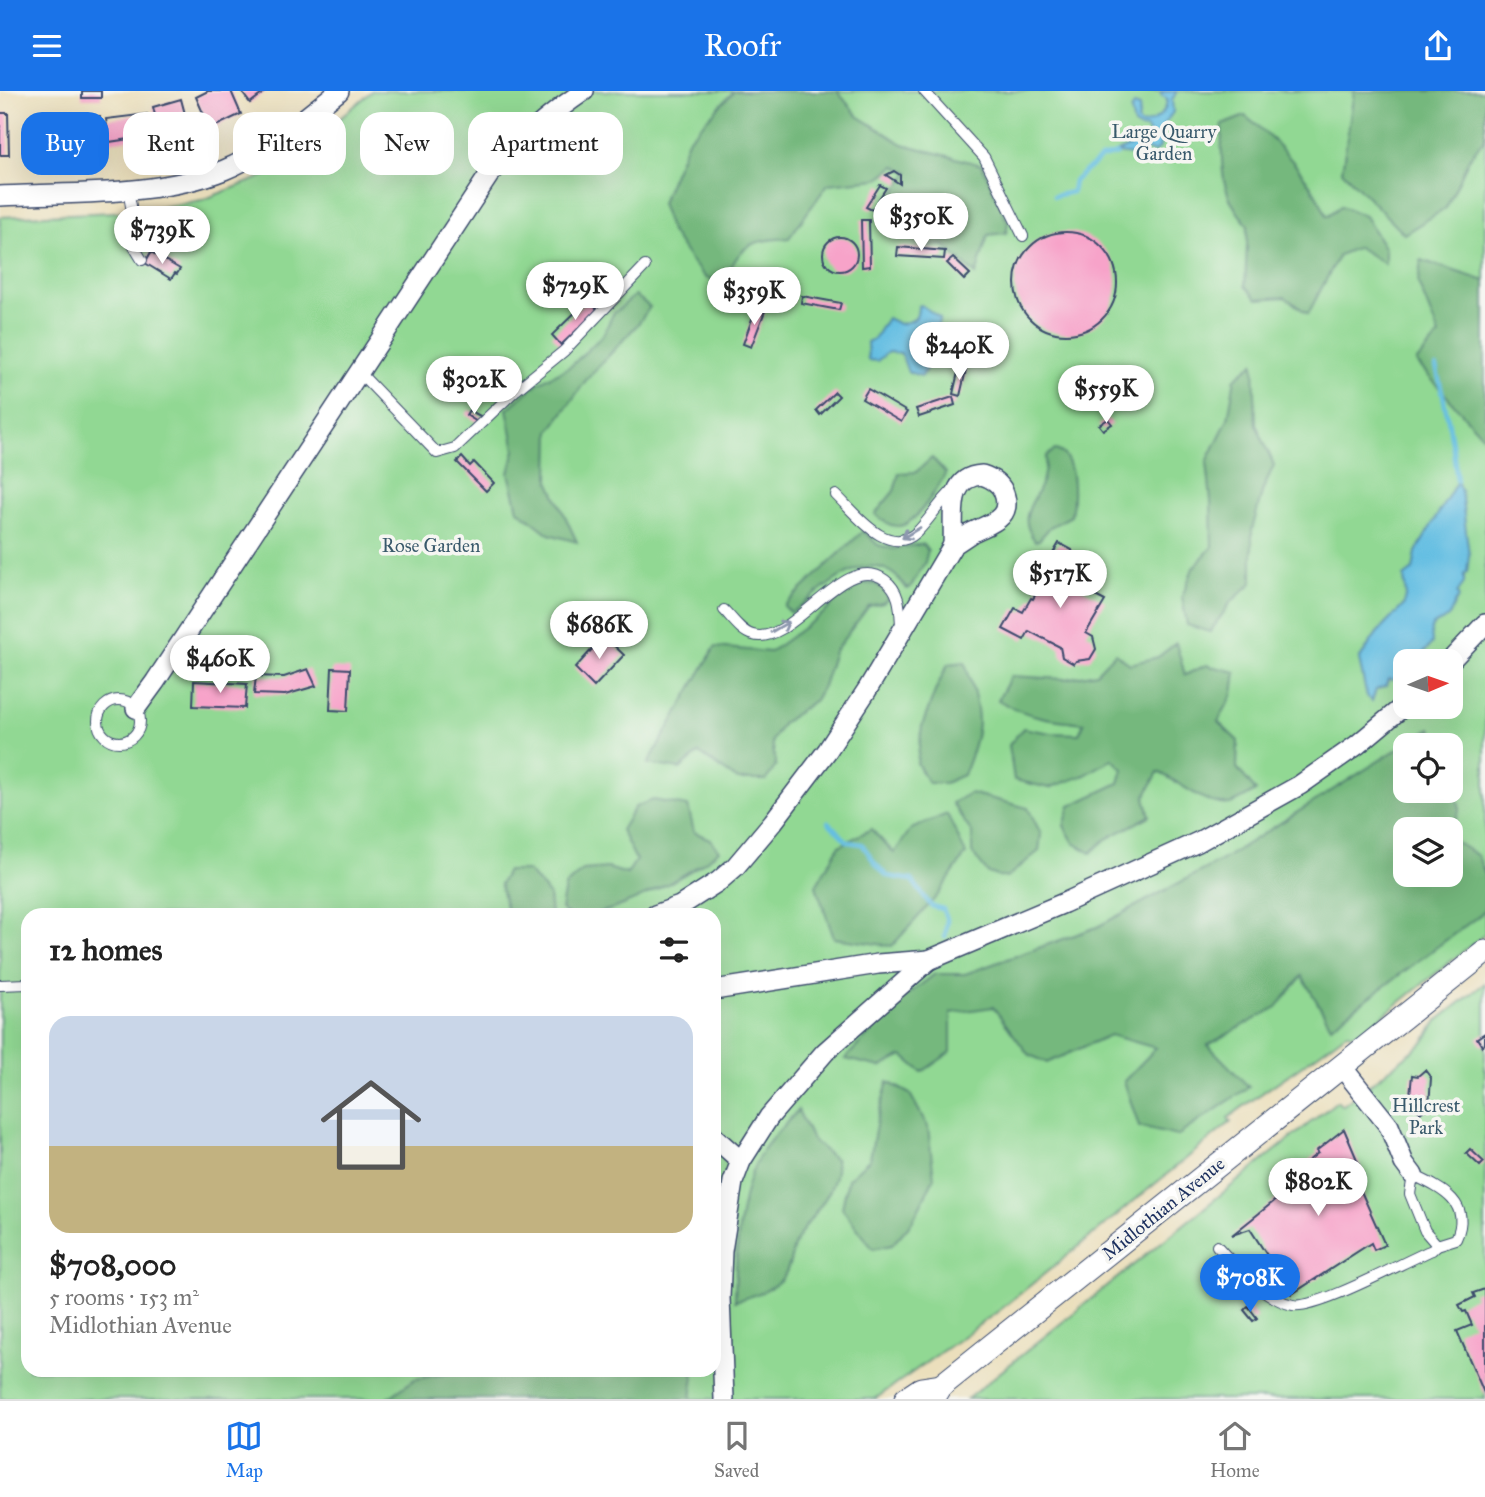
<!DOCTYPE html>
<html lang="en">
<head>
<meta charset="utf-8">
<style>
  body { margin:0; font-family:"IM FELL Great Primer",serif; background:#f6f6f6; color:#222; height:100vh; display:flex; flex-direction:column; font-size:26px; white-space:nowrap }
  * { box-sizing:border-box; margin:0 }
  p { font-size:23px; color:#767676 }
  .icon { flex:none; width:38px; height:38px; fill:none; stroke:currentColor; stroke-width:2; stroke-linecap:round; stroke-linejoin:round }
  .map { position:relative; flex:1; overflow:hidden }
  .drawer { position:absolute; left:21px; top:817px; width:700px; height:469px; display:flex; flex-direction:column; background:#fff; border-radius:21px; box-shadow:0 7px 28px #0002 }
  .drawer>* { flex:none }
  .guide { position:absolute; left:21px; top:21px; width:700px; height:63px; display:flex; gap:14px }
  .needle { width:46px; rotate:88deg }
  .controls { position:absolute; left:1393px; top:558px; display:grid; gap:14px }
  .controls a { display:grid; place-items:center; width:70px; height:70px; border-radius:14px; background:#fff; box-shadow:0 7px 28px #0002; font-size:35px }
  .price { position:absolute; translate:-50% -60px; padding:0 16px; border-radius:24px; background:#fff; color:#222; font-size:23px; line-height:46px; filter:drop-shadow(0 2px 4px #0008) }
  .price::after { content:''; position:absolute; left:50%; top:42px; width:21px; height:16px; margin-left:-10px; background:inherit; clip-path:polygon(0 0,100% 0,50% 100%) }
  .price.on { background:#1a73e8; color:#fff }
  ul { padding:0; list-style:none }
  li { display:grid; align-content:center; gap:14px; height:371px; padding:0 28px }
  li span { display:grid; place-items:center; height:217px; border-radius:21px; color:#555 }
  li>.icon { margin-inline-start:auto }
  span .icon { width:126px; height:126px; fill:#fffc; stroke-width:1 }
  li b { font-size:30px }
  h2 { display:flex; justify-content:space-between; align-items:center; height:84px; padding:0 28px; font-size:30px }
  .tag { padding:0 24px; border-radius:21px; background:#fff; box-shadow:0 7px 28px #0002; font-size:24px; line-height:63px }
  .tag.on { background:#1a73e8; color:#fff }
  header { display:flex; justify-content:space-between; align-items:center; height:91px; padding:0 28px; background:#1a73e8; color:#fff; font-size:32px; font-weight:600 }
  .tab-bar { display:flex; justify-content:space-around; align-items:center; height:98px; border-top:2px solid #e0e0e0; background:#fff; font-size:19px; color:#767676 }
  .tab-bar a { display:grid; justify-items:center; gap:4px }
  .tab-bar .on { color:#1a73e8 }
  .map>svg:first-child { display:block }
  .green { fill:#91d893; stroke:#568478; stroke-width:2; fill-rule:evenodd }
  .forest { fill:#74b87d; stroke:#48746e; stroke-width:2 }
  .water { fill:#64bee2; stroke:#4076a0; stroke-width:2 }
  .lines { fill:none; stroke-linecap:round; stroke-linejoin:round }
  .stream { stroke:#64bee2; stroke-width:4.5 }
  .building { fill:#f7a3c9 }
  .service-casing { stroke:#3a496c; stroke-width:12 }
  .minor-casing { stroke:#3a496c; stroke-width:22 }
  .tertiary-casing { stroke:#3a496c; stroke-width:25 }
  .service { stroke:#fff; stroke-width:10 }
  .minor { stroke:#fff; stroke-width:19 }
  .tertiary { stroke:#fff; stroke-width:23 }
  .oneway { stroke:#8d97ae }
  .labels { text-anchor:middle; stroke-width:7; stroke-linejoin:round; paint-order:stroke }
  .park-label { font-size:19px; fill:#38596b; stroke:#f6f6f2 }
  .street-label { font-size:19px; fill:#1b2f5e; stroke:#f6f6f2 }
</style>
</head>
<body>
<header><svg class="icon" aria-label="menu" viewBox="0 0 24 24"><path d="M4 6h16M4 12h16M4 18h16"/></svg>Roofr<svg class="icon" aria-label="share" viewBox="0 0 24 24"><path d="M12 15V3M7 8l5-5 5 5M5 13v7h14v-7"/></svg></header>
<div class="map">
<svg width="1485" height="1308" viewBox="0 0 1485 1308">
  <rect width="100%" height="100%" fill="#f6f6f2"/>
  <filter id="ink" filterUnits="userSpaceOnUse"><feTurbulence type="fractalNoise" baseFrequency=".0143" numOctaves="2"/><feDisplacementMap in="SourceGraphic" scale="14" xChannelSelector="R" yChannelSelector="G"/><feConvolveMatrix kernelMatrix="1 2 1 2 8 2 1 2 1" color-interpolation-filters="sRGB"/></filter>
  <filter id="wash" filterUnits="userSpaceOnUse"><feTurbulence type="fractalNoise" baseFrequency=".00686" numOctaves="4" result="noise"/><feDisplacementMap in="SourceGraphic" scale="28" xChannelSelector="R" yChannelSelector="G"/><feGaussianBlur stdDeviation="1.57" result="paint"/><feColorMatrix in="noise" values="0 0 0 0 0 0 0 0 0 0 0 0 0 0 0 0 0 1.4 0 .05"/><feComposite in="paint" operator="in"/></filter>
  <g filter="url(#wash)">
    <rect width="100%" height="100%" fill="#ebdfbc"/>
    <!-- green -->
    <g class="green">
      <path d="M372 0H1485V843L1359 944 1346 942C1308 972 1267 997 1228 1027L1231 1031 1000 1219 875 1308H0V126L139 120 202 109 278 80ZM1405 570H1451V616H1405ZM1405 654H1451V700H1405ZM1405 738H1451V784H1405ZM28 824H714V1279H28Z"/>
      <polygon points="1485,892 1485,1308 967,1308 1337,1010 1342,1015 1423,952 1437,930"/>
    </g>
    <!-- forest -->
    <g class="forest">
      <path d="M734 0H837L858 25 903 53 982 74 1008 132 1006 142 988 144 976 184 944 154 922 155 892 105 909 81 895 75 878 88 828 93 789 147C748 150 741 153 724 191L706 187 691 170 671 141 661 112 689 47Z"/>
      <polygon points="1354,0 1485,0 1485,47 1469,68 1446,117 1404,143 1342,80"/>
      <path d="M1245 25C1279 51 1310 86 1327 125L1341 115 1365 125 1385 158V173L1358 156 1339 164 1308 223 1285 206 1257 208 1245 195 1248 134C1219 103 1221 74 1222 34Z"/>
      <polygon points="1421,169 1485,190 1485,348 1416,271 1439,244 1418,192"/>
      <polygon points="635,204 650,216 637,234 587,288 550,340 549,390 577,451 549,443 518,419 509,382 515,359 507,318 538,292 571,275 603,244 613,223"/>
      <polygon points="1254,272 1256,333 1274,374 1263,398 1252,439 1252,492 1231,511 1210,541 1187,534 1182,506 1193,477 1212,456 1211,410 1207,371 1228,328 1235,287"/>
      <path d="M1055 359C1077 363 1074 408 1071 425L1050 436 1039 449 1035 450C1017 425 1032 416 1041 393 1045 384 1045 374 1046 365Z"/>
      <path d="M932 367 946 382C938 396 917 433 899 435 890 436 881 429 875 423L894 400 899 382 916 381Z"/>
      <path d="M863 440 878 454 893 458 922 453 928 459 925 471 910 497 907 498C872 445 825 499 791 522L784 515Z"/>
      <polygon points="863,492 875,493 885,499 888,508 883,512 869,515 834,561 823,595 815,609 783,632 772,650 776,675 766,689 738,689 699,662 680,678 648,673 715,556 770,561 825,521 851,495"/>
      <path d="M1176 552 1185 584 1206 574 1236 581 1233 603 1218 631 1238 650 1237 677 1256 700C1248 704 1238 711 1230 713 1207 717 1179 690 1158 681L1145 706 1150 725 1106 748 1091 762 1074 752 1064 735 1070 715 1119 692 1123 678 1112 668 1085 684 1049 697 1014 689 1009 654 1023 637 1051 642 1079 643 1084 632C1053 629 1026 626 998 609L1011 585 1065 588 1096 582 1115 562 1130 573 1158 566Z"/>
      <path d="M965 571C980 623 985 633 963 684L945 692H928L917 672 922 635 936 598 948 573Z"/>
      <polygon points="1431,637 1436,649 1433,654 1405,654 1405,700 1451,700 1452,693 1460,717 1451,743 1451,738 1405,738 1405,784 1451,784 1451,748 1478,765 1485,784 1485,820 1331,935 1302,885 1277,916 1208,954 1249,996 1177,1045 1139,1036 1124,990 1156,957 1110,944 1047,972 1028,963 993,916 951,922 951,961 922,981 903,965 881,976 845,968 901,909 935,883 965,883 1097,836 1220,770"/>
      <polygon points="970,702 1028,717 1041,743 1039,760 1006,787 988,782 972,762 972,742 952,712"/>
      <path d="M653 709 688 715 694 741 710 748 719 759C697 781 600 833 570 824 568 824 563 819 561 818L565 795 583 779 608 777 627 783 636 769 621 739 635 716Z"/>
      <polygon points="947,723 966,763 938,804 892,855 834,847 816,795 839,755 871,738 894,762 911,738"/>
      <polygon points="507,780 528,780 549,804 551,824 508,824 500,793"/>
      <polygon points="888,991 910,1003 928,1036 934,1087 912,1131 892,1154 873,1158 842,1117 848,1088 870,1068 877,1028"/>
      <path d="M798 1019 812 1049 836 1069C840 1099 810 1125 796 1150 791 1161 791 1177 783 1186 772 1200 751 1205 735 1210 736 1166 737 1099 762 1061 772 1045 786 1033 798 1019Z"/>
      <polygon points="469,1279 691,1279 694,1285 691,1308 387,1308 415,1288"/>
    </g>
    <!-- water -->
    <g class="water">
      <path d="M1177 0 1172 9 1173 21 1159 41 1160 56 1155 61 1145 59 1143 52 1149 48 1150 43 1146 37 1141 38 1134 34 1131 20 1134 14 1140 16 1138 31 1141 34C1154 32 1167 22 1167 8L1161 4V1Z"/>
      <polygon points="1136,52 1140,54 1139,62 1133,64 1116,62"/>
      <path d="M921 214 940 227 937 236 926 243 925 262 931 270 922 285 908 281 901 262 888 261 877 270 868 269 867 251 874 248 887 227 899 233C913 230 918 230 918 215Z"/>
      <path d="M1457 390 1461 400 1469 464 1467 482 1464 483V492L1457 502 1459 506C1453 512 1452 523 1447 527 1440 532 1436 530 1431 537L1432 552C1426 560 1416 570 1405 570V575L1395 589 1388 588 1386 595 1376 599 1372 610 1367 606 1359 569 1377 542 1403 515 1406 506 1404 486 1413 479 1416 461Z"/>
    </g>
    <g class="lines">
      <!-- stream -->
      <g class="stream">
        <polyline points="1054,105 1072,101 1074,90 1101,67 1117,63"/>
        <path d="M1436 276C1446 313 1453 352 1457 390"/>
        <polyline points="828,731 848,751 862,753 875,772 887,785 912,789 931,815 943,818 947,829 945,846"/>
      </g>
    </g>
    <g id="blocks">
      <!-- building -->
      <g class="building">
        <rect x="82" y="0" width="19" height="7"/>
        <polygon points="208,0 231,0 241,23 210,38 196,6"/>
        <polygon points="241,0 266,0 250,12"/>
        <polygon points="181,8 190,42 161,49 153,16"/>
        <polygon points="0,22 8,22 9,64 0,64"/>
        <polygon points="147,23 150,45 109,51 106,28"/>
        <polygon points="100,25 101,59 63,60 62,26"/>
        <polygon points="33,30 56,30 57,59 33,60"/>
        <polygon points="894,80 900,84 900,93 886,84"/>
        <polygon points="880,94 886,97 872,119 866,116"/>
        <polygon points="861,129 869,129 870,175 862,176"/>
        <circle cx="1066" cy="192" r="51"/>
        <circle cx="840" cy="163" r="17"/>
        <polygon points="898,156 945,160 944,168 897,165"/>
        <polygon points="151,161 180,178 177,183 175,182 171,188 145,172"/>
        <polygon points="953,167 970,183 964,189 947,172"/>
        <polygon points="791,204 794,211 785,215 782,208"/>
        <polygon points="802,205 841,212 839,219 801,212"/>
        <polygon points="588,209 598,219 561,254 552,244"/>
        <polygon points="756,217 765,220 751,256 743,253"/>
        <polygon points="959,277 966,279 960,305 953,303"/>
        <polygon points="868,298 907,321 901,331 862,308"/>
        <polygon points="835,301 839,305 820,324 816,319"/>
        <polygon points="953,306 955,314 919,326 916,318"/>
        <polygon points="469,319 482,326 479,332 466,324"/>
        <polygon points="1108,328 1112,333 1103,339 1099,334"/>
        <polygon points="462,366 470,375 474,371 494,392 486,400 457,371"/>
        <polygon points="1059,452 1072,459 1079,485 1074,494 1105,510 1086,542 1093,546 1096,558 1090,568 1076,570 1074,573 1062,566 1060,556 1029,540 1024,549 1003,538 1015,517 1023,521 1031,507 1033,508 1041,493 1037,490"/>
        <polygon points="604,545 624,564 594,596 575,577"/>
        <polygon points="332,577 350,578 348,620 330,619"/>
        <polygon points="308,578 316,595 285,604 254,603 256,585 284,586"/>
        <polygon points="194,590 247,593 245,617 193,615"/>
        <polygon points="1485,942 1485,953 1482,955 1477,947"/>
        <polygon points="1425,979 1431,987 1429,1015 1420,1022 1415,1014 1409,1014 1412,984 1418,985"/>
        <polygon points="1344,1038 1364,1085 1356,1089 1385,1154 1374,1159 1371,1152 1292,1203 1250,1138 1232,1144 1303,1087 1298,1078 1318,1062 1316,1060"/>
        <polygon points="1470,1058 1484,1071 1480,1075 1466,1062"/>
        <polygon points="1485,1198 1485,1304 1457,1240 1472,1234 1466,1220 1463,1221 1459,1214 1475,1206 1473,1202"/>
        <polygon points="1248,1215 1257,1227 1253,1230 1244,1219"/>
      </g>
    </g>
  </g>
  <g filter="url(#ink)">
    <use href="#blocks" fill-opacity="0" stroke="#3a496c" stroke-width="2"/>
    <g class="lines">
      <defs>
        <g id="service">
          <polyline points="924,0 984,66 1023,145"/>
          <polyline points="128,99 137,147"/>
          <polyline points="142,169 133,154 137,147 156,142"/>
          <polyline points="359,281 437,362 455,357 516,299 564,260 645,175"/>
          <path d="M836 404C855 422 888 468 917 441 930 428 939 412 953 399"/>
          <path d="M724 519C732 527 741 541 753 544 793 556 844 458 885 489 900 500 900 517 901 534"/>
          <circle cx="119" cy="630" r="21"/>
          <polyline points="0,894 28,893"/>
          <path d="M1413 1084C1440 1097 1473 1111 1456 1148L1437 1154 1425 1140 1410 1103Z"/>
          <path d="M1217 1155C1234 1174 1266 1209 1293 1214 1316 1219 1405 1170 1432 1159L1437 1154"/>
        </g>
        <g id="minor">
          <path d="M0 105C72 101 156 106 224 79 266 62 303 28 339 0"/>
          <path d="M982 384C991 387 999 391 1003 400 1015 428 988 433 971 442 965 446 959 450 953 454 955 427 945 386 982 384Z"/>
          <polyline points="1450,570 1485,533"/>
          <path d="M136 617 155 591 489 84C518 51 547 25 584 0"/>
          <polyline points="655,824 680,815 719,790 735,776 773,731 827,660 867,599 953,454"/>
          <polyline points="714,899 878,873 929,869"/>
          <polyline points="1342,976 1389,1035 1404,1072 1413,1084"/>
          <polyline points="714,1046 741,1070"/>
          <polyline points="724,1308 720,1207 722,1160 733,1091 741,1070 769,1026 825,961 929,869 1064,812 1198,751 1300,694 1357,654 1405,614"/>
        </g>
        <g id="tertiary">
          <polyline points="906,1308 921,1298 941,1295"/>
          <polyline points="933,1308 941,1295 1485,861"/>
        </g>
      </defs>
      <!-- service casing -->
      <use href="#service" class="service-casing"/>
      <!-- minor casing -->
      <use href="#minor" class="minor-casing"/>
      <!-- tertiary casing -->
      <use href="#tertiary" class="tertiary-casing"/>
      <!-- service -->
      <use href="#service" class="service"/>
      <!-- minor -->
      <use href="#minor" class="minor"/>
      <!-- tertiary -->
      <use href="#tertiary" class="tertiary"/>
    </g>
    <!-- one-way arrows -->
    <defs><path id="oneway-shaft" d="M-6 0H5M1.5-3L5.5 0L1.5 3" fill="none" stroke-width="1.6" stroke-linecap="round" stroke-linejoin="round" transform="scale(1.75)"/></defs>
    <g class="oneway">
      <use href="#oneway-shaft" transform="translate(911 442) rotate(149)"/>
      <use href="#oneway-shaft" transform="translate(780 536) rotate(-30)"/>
    </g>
  </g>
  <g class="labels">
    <!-- park labels -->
    <g class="park-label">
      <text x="1164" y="47">Large Quarry<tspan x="1164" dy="22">Garden</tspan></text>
      <text x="431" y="461">Rose Garden</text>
      <text x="1426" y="1021">Hillcrest<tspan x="1426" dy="22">Park</tspan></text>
    </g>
    <!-- street labels -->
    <g class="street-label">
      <text transform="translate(1163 1117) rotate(-39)" y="7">Midlothian Avenue</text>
    </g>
  </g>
</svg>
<div class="controls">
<a><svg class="needle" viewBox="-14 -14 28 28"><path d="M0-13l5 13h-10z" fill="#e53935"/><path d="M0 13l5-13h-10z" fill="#767676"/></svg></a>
<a><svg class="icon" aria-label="locate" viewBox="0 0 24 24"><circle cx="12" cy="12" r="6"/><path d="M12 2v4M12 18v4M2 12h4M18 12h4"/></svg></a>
<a><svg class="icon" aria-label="layers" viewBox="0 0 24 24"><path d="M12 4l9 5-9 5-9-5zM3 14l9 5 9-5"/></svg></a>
</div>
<b class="price" style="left:921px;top:162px">$350K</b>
<b class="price" style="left:162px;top:175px">$739K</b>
<b class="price" style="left:575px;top:231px">$729K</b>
<b class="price" style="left:754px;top:236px">$359K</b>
<b class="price" style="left:959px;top:291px">$240K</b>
<b class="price" style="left:474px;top:325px">$302K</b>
<b class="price" style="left:1106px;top:334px">$559K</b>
<b class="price" style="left:1060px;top:519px">$517K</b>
<b class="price" style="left:599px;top:570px">$686K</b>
<b class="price" style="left:220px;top:604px">$460K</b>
<b class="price" style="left:1318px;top:1127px">$802K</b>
<b class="price on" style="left:1250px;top:1223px">$708K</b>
<div class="guide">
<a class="tag on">Buy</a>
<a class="tag">Rent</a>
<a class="tag">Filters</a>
<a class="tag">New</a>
<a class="tag">Apartment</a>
</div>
<section class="drawer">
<h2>12 homes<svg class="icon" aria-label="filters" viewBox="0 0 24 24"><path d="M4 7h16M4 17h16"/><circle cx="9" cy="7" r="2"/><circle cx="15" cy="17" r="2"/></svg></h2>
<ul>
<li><span style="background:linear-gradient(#c9d6e8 60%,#c2b280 0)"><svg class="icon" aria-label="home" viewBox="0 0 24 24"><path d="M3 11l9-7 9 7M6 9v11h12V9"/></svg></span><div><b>$708,000</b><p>5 rooms · 153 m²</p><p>Midlothian Avenue</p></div></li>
</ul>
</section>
</div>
<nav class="tab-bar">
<a class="on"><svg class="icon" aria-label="map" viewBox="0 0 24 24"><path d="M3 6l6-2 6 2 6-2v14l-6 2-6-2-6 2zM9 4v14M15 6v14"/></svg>Map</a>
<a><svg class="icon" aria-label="saved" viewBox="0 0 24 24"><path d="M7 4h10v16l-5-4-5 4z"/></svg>Saved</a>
<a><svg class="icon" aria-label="home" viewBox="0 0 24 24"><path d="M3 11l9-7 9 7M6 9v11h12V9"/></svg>Home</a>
</nav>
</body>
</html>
